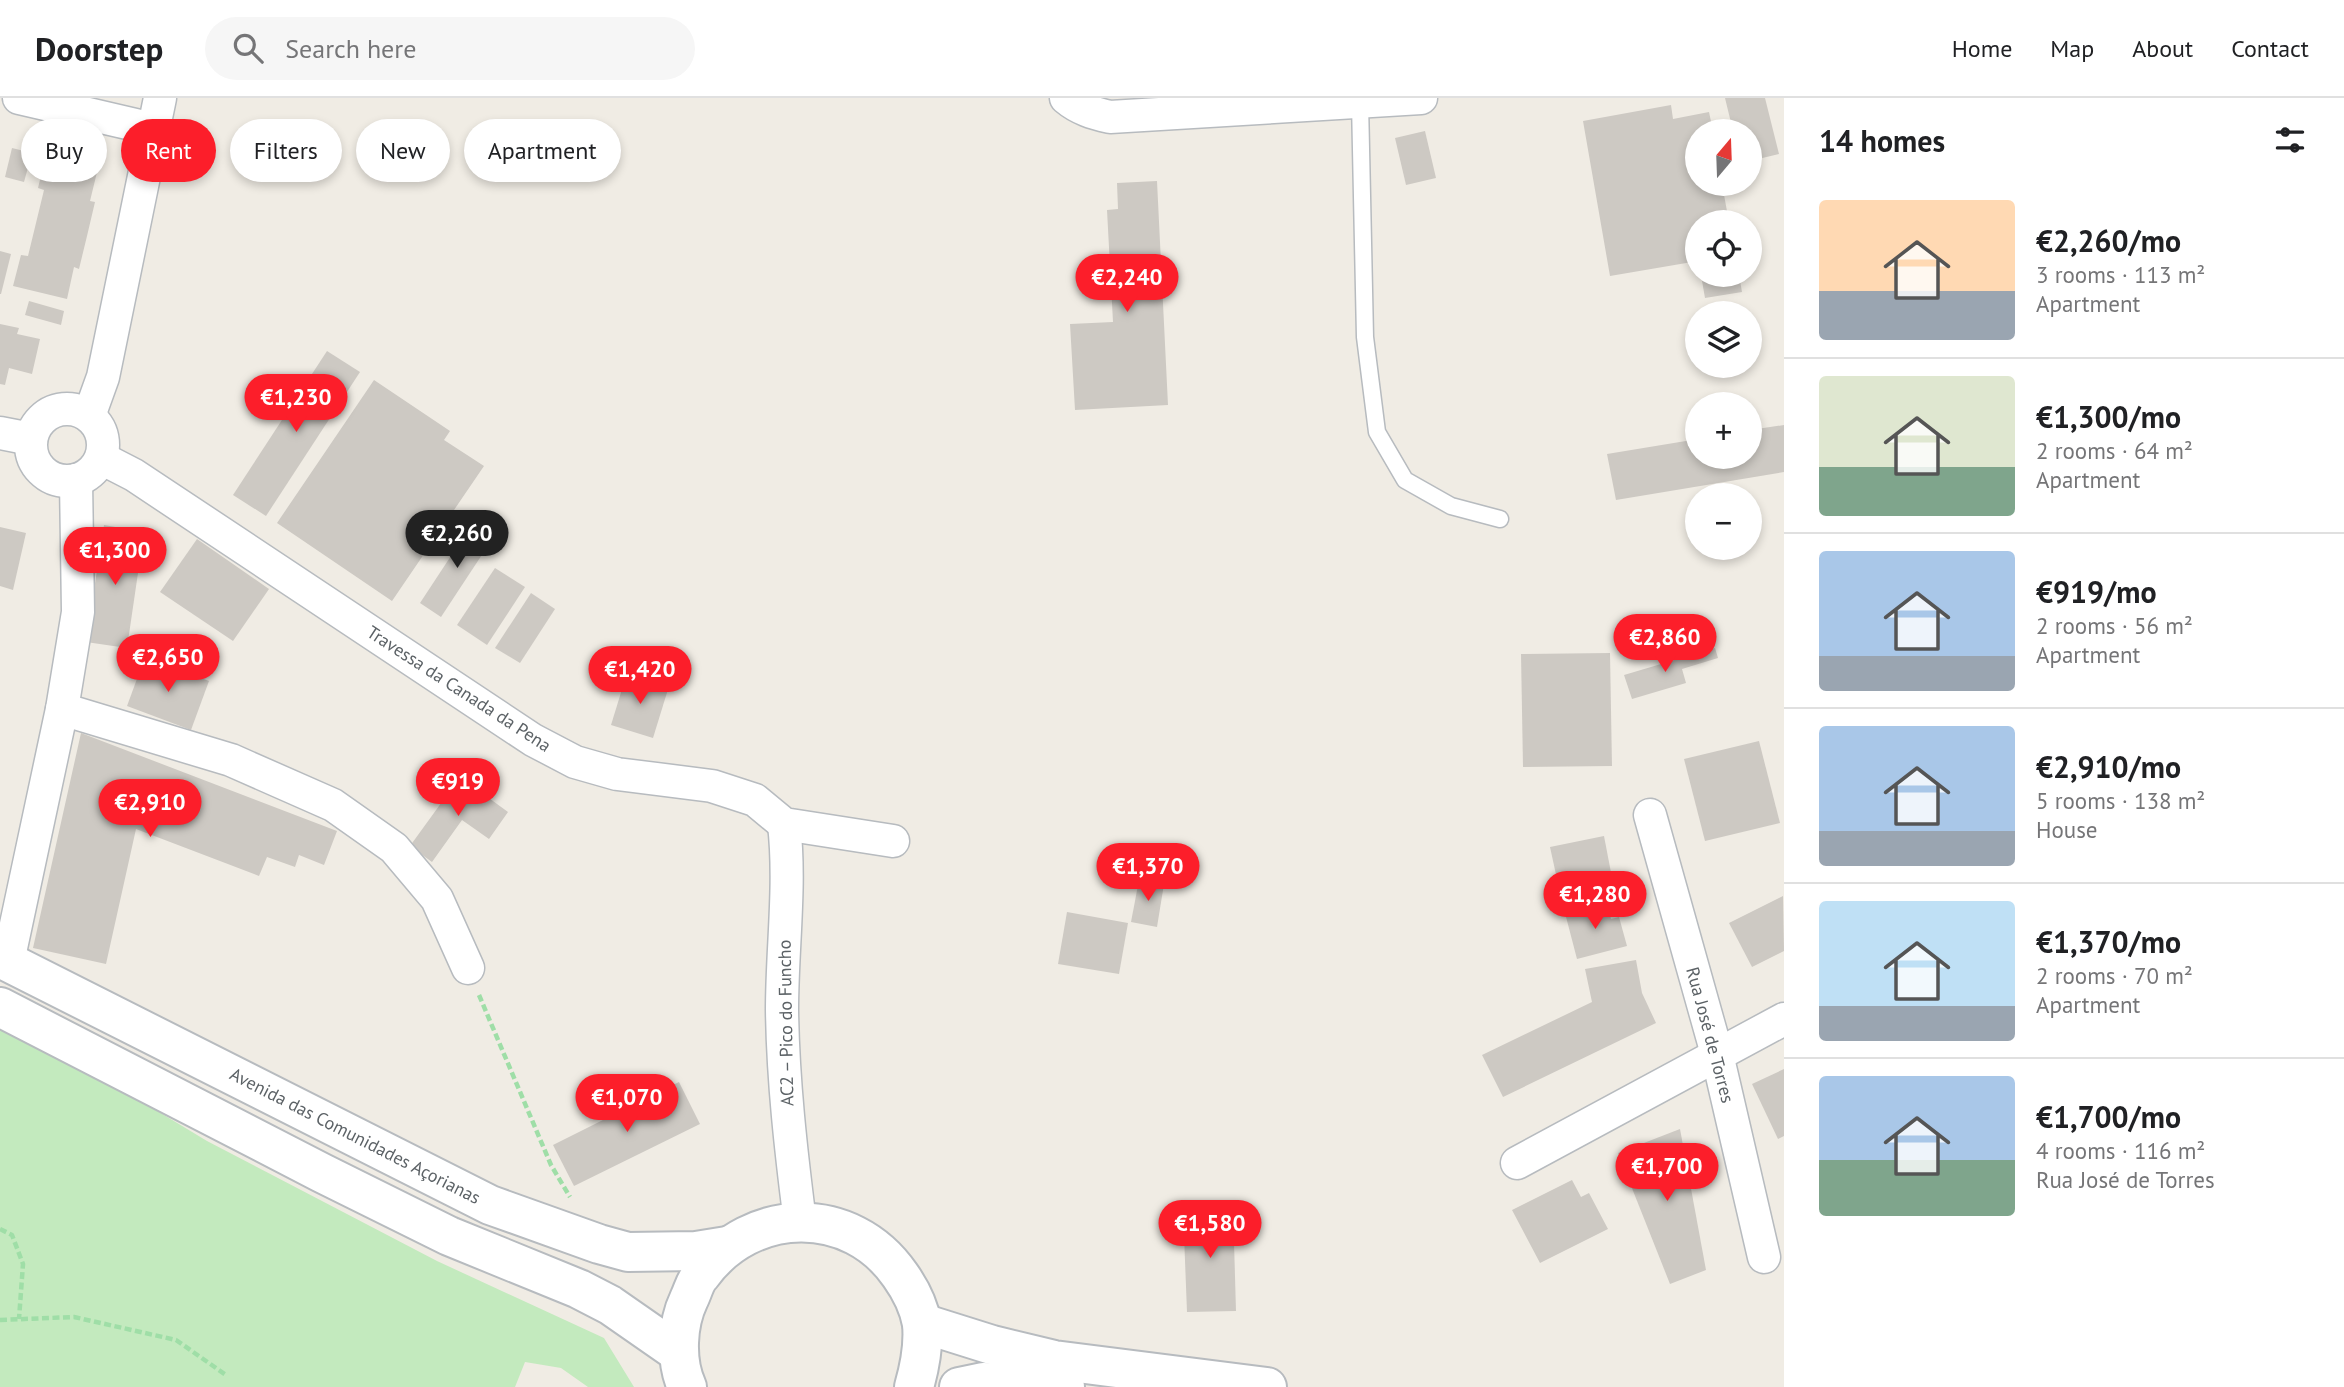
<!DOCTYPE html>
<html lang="en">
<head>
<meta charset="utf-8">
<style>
  body { margin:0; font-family:"PT Sans",sans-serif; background:#f6f6f6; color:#202124; height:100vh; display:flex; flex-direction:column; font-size:26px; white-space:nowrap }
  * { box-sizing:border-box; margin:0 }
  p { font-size:23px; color:#757577 }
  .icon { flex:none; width:38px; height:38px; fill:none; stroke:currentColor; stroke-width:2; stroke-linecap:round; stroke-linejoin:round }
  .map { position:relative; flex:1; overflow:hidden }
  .details { display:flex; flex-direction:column; background:#fff; width:560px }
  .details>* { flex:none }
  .banner { position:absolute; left:21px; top:21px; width:665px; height:63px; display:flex; gap:14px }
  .needle { width:46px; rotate:19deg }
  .tools { position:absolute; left:1685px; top:21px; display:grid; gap:14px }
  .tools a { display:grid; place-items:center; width:77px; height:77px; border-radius:50%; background:#fff; box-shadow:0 4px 10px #0003; font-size:35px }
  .price { position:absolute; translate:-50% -60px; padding:0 16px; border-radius:24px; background:#fc1e2a; color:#fff; font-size:23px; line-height:46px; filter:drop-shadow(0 2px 4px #0008) }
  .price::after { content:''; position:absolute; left:50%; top:42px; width:21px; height:16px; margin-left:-10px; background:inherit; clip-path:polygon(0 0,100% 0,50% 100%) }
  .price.active { background:#222; color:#fff }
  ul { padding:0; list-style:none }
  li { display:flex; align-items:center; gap:21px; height:175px; padding:0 35px }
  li+li { border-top:2px solid #e0e0e0 }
  li span { display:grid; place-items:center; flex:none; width:196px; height:140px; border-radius:7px; color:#555 }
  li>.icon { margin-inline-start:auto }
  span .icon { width:84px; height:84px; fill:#fffc; stroke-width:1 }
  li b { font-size:30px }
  h2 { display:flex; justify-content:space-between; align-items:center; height:84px; padding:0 35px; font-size:30px }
  .pill { padding:0 24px; border-radius:32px; background:#fff; box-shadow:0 4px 10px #0003; font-size:24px; line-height:63px }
  .pill.active { background:#fc1e2a; color:#fff }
  header { display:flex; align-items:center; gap:42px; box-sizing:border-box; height:98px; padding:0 35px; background:#fff; border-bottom:2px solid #e0e0e0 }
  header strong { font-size:33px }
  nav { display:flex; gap:38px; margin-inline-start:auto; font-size:24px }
  .search { width:490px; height:63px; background:#f6f6f6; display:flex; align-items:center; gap:18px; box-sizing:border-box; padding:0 24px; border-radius:38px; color:#757577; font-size:26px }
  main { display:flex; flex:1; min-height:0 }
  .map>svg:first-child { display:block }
  .green { fill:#c3eabe }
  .building { fill:#cdc9c3 }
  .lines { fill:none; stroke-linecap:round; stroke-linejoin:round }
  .service-casing { stroke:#b7bbbf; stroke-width:19 }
  .minor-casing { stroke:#b7bbbf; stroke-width:35 }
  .tertiary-casing { stroke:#b7bbbf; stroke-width:42 }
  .path { stroke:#9fdea7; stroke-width:4.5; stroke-dasharray:7 3.5; stroke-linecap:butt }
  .service { stroke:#fff; stroke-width:16 }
  .minor { stroke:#fff; stroke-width:32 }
  .tertiary { stroke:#fff; stroke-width:38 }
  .labels { text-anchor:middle; stroke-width:6; stroke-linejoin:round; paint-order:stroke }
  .street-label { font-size:18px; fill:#5c6266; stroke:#fff }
</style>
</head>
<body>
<header>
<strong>Doorstep</strong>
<div class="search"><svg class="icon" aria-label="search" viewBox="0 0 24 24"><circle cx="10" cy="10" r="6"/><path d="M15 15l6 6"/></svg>Search here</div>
<nav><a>Home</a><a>Map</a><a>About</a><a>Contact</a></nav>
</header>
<main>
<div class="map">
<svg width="1784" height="1289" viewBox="0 0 1784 1289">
  <rect width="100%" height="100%" fill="#f0ece4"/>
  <!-- green -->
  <polygon class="green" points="0,918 207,1043 437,1163 604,1240 634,1289 588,1289 561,1270 525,1264 515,1289 0,1289"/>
  <!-- building -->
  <g class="building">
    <polygon points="1725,0 1765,0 1779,56 1750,63 1750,33 1733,33"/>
    <polygon points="1671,7 1673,21 1709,14 1713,33 1698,33 1698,86 1722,86 1729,124 1698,124 1698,163 1610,178 1583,23"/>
    <polygon points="1425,33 1436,80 1406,87 1395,40"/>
    <polygon points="12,50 32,55 24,84 5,79"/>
    <polygon points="47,53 99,66 90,103 95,104 87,138 79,171 74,169 67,201 13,188 21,157 28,158 44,92 38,90"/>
    <polygon points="1157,83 1168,307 1075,312 1070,226 1113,224 1107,112 1118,111 1117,85"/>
    <polygon points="0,153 11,156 1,196 0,196"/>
    <polygon points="1701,177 1739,177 1742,194 1705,200"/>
    <polygon points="29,203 64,213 61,227 25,217"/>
    <polygon points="0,226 19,230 17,236 40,241 32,276 9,270 5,287 0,286"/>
    <polygon points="327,253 360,274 266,418 233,397"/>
    <polygon points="374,282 450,333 444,342 484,368 392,503 277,425"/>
    <polygon points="1784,327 1784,374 1616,402 1607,356 1698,341 1698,359 1750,359 1750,332"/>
    <polygon points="472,426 493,440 441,519 420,505"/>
    <polygon points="104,427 144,434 127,550 86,544"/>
    <polygon points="0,429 26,435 13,492 0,488"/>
    <polygon points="197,441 269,491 233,543 160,494"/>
    <polygon points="495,470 525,489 487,547 457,527"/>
    <polygon points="531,495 555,511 520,565 495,550"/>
    <polygon points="1715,550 1718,560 1682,571 1686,585 1632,601 1624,577"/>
    <polygon points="1610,555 1612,668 1523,669 1521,556"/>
    <polygon points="145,559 209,583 191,632 127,608"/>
    <polygon points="627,575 669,588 653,640 611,627"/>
    <polygon points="81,635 337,733 324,767 299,757 295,769 267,759 259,778 136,731 106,866 33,850"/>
    <polygon points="1759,643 1780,725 1705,743 1684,661"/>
    <polygon points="460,679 508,714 489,741 462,722 432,764 410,748"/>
    <polygon points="1604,738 1613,785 1560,795 1550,749"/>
    <polygon points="1139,782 1164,786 1157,829 1131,824"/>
    <polygon points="1783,798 1784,853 1752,869 1729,825"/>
    <polygon points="1607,805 1611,821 1619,819 1627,848 1577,861 1565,815"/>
    <polygon points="1067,814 1128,825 1119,876 1058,866"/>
    <polygon points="1636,862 1642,895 1656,925 1503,999 1482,957 1592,904 1585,871"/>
    <polygon points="1784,971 1784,1038 1778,1041 1752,986"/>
    <polygon points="679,984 700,1026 574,1088 553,1047"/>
    <polygon points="1680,1031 1706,1172 1670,1186 1618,1055"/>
    <polygon points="1572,1082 1581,1099 1589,1095 1608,1131 1540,1165 1512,1112"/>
    <polygon points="1233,1109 1236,1213 1187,1214 1183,1111"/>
  </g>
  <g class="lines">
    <defs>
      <polyline id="service" points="1360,4 1365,239 1377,334 1405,382 1451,408 1500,421"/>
      <g id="minor">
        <polyline points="19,0 153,31"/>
        <path d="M1066 0C1079 11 1093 15 1110 19L1421 0"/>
        <circle cx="67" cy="347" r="36"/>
        <polyline points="89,318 103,279 160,0"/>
        <polyline points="0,335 31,341"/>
        <polyline points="101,360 134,377 533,642 575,664 617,676 712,688 755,702 784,726 893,743"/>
        <polyline points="62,611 231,662 333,707 394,750 437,801 468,870"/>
        <polyline points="1650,717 1717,956 1764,1159"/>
        <path d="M784 726C791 787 782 850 782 912 783 983 791 1053 800 1124"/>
        <polyline points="8,864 62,611 78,514 76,382"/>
        <polyline points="1517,1065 1784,921"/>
      </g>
      <g id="tertiary">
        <polyline points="0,860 490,1107 599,1146 628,1154 696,1153 727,1148"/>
        <polyline points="0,909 322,1075 449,1138 579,1191 610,1207 679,1255"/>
        <polyline points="922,1225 992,1247 1054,1262 1267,1289"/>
        <path d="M687 1289C675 1263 677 1226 689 1201 693 1193 695 1183 701 1177 751 1108 851 1106 900 1177 910 1191 919 1209 922 1226 924 1248 920 1268 914 1289"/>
        <polyline points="959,1289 983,1284 1065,1289"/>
      </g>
    </defs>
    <!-- service casing -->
    <use href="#service" class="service-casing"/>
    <!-- minor casing -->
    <use href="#minor" class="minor-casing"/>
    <!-- tertiary casing -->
    <use href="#tertiary" class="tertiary-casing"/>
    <!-- path -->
    <g class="path">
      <polyline points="479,897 551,1067 570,1099"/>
      <polyline points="0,1131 12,1137 23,1166 19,1221"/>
      <polyline points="0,1222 74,1219 176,1242 226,1277"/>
    </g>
    <!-- service -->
    <use href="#service" class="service"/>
    <!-- minor -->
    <use href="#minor" class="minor"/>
    <!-- tertiary -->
    <use href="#tertiary" class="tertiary"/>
  </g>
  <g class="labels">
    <!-- street labels -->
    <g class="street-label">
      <text transform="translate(459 591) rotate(33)" y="6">Travessa da Canada da Pena</text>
      <text transform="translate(786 925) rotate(-91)" y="6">AC2 – Pico do Funcho</text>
      <text transform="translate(1710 937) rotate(75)" y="6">Rua José de Torres</text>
      <text transform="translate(355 1038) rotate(27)" y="6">Avenida das Comunidades Açorianas</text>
    </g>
  </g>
</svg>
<div class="tools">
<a><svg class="needle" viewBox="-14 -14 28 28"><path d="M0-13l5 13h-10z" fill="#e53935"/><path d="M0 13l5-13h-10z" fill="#757577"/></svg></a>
<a><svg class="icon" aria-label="locate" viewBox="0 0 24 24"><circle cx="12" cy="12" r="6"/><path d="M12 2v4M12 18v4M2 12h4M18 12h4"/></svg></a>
<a><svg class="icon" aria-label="layers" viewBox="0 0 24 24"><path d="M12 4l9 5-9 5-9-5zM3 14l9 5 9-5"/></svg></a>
<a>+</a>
<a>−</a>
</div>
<b class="price" style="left:1127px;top:216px">€2,240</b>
<b class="price" style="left:296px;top:336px">€1,230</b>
<b class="price active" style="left:457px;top:472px">€2,260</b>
<b class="price" style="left:115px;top:489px">€1,300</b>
<b class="price" style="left:1665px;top:576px">€2,860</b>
<b class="price" style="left:168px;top:596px">€2,650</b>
<b class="price" style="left:640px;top:608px">€1,420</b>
<b class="price" style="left:458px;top:720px">€919</b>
<b class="price" style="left:150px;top:741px">€2,910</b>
<b class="price" style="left:1148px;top:805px">€1,370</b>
<b class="price" style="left:1595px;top:833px">€1,280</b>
<b class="price" style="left:627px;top:1036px">€1,070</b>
<b class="price" style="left:1667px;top:1105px">€1,700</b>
<b class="price" style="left:1210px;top:1162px">€1,580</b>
<div class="banner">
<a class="pill">Buy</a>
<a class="pill active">Rent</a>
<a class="pill">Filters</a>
<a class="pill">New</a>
<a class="pill">Apartment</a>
</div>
</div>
<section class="details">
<h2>14 homes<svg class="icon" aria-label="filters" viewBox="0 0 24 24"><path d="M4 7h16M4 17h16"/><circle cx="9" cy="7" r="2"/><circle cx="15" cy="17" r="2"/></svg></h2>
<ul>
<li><span style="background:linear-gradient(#ffd9b3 65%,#9aa5b1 0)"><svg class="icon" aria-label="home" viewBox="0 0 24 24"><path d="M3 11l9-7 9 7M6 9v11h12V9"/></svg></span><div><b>€2,260/mo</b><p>3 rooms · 113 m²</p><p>Apartment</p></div></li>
<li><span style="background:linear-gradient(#dfe7d0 65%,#7fa58c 0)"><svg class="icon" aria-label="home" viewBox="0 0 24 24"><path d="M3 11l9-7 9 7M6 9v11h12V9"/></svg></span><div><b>€1,300/mo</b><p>2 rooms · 64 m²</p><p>Apartment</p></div></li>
<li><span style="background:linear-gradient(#a9c7e8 75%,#9aa5b1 0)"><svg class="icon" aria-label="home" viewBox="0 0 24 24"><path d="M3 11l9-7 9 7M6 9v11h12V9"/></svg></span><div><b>€919/mo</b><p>2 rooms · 56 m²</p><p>Apartment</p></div></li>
<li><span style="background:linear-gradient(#a9c7e8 75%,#9aa5b1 0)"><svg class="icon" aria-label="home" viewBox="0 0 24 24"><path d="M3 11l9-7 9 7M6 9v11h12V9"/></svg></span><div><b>€2,910/mo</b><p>5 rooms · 138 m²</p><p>House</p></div></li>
<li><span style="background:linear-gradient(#bfe0f5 75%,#9aa5b1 0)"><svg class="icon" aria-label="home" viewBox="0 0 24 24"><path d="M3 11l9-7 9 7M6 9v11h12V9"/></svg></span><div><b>€1,370/mo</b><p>2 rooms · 70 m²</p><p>Apartment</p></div></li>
<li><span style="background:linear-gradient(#a9c7e8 60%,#7fa58c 0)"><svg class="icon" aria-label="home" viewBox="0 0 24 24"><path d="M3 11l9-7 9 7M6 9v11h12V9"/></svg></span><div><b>€1,700/mo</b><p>4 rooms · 116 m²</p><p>Rua José de Torres</p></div></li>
</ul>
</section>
</main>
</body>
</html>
